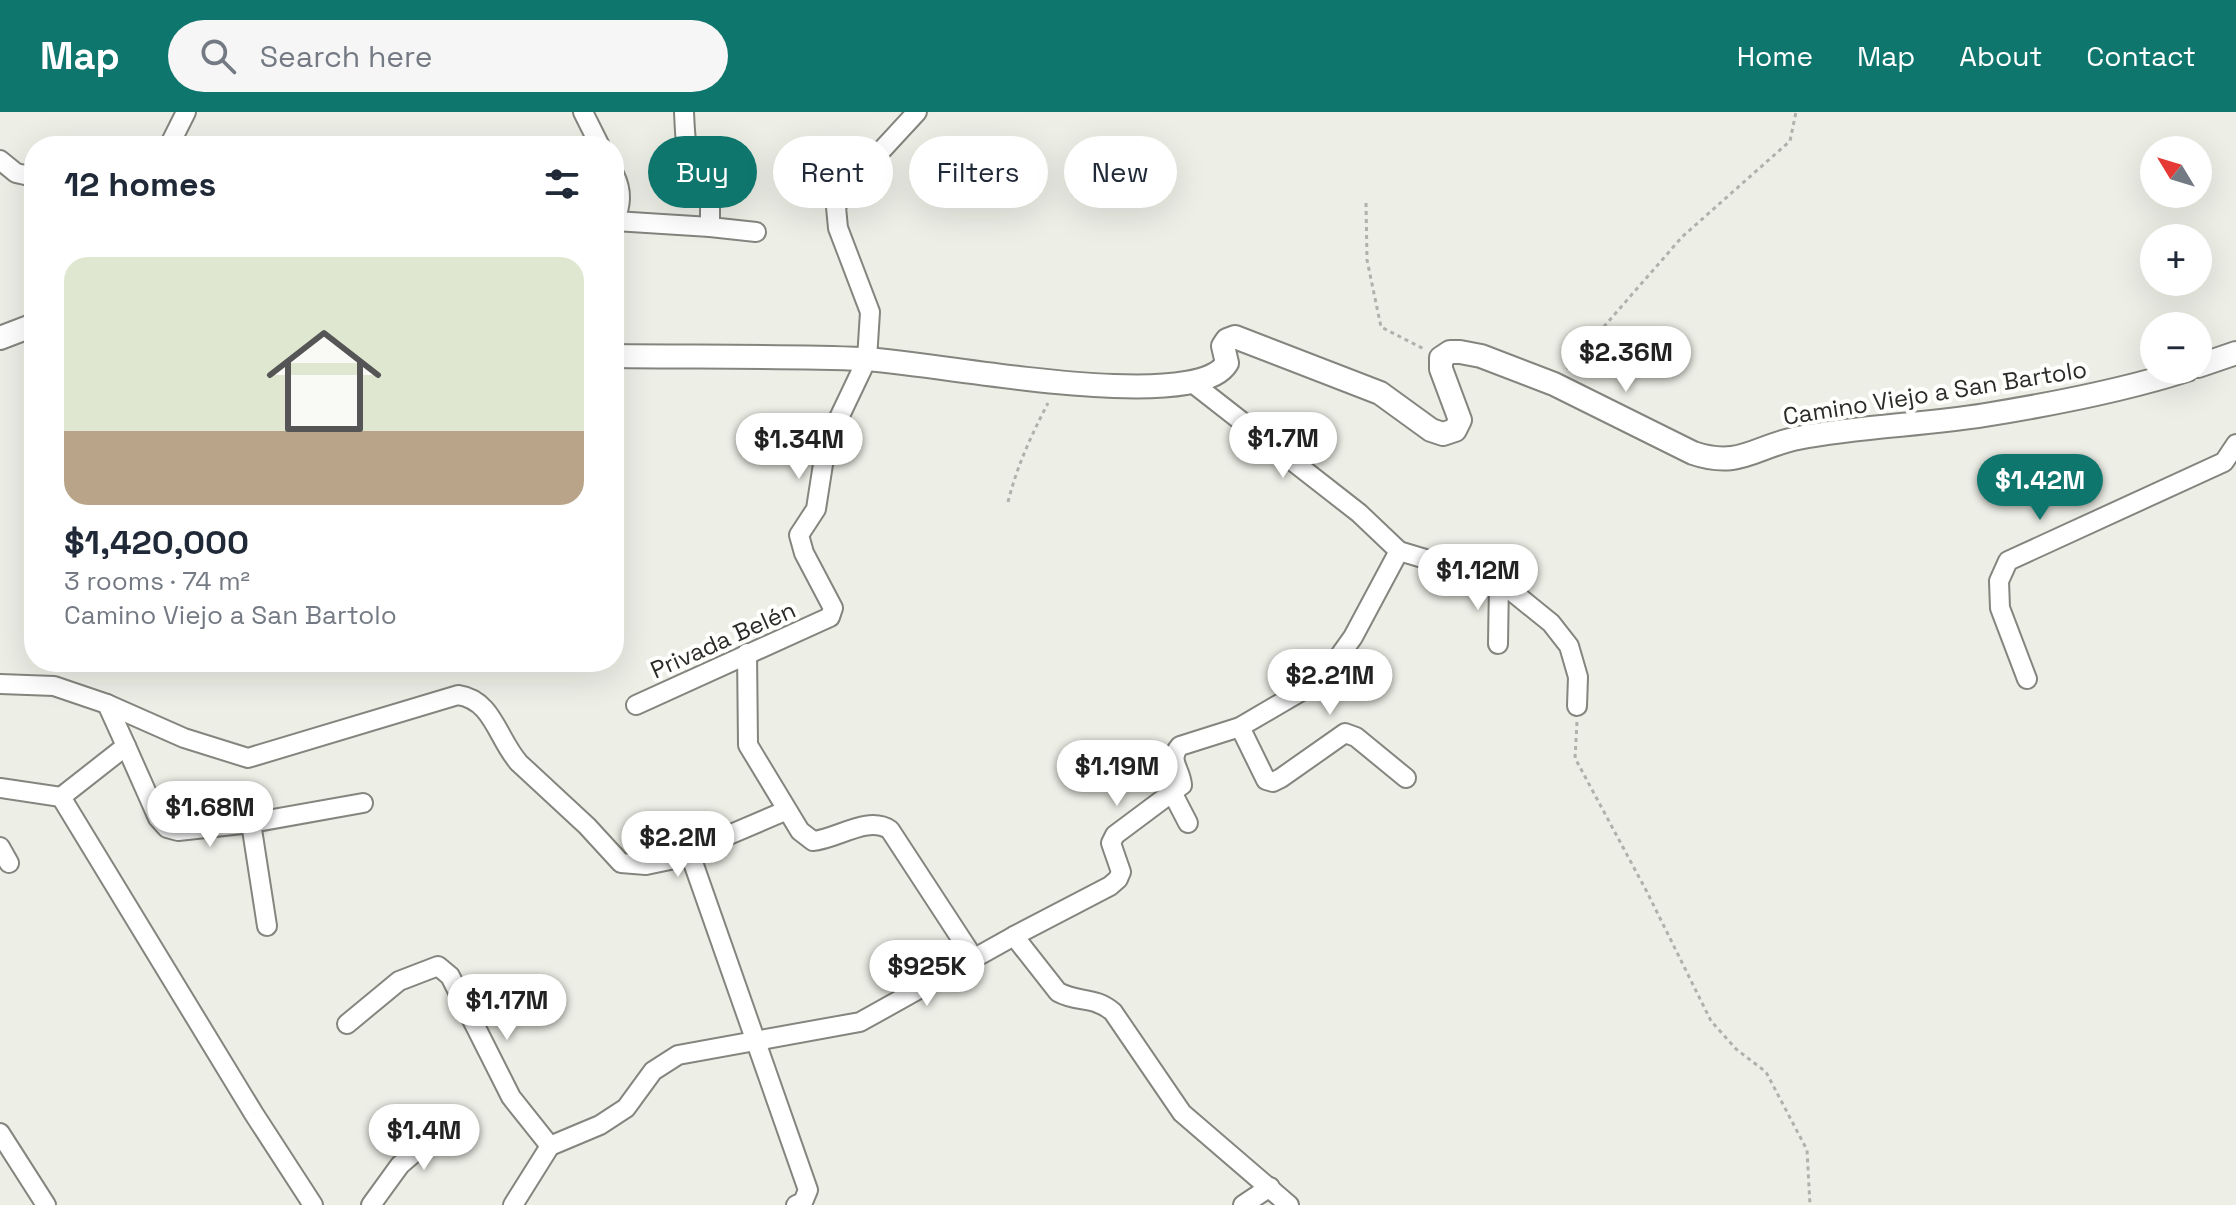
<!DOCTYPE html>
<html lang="en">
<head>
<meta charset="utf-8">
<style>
  body { margin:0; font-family:"Space Grotesk",sans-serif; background:#f6f6f7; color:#1f2937; height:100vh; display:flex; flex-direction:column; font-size:30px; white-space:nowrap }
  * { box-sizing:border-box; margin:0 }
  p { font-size:26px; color:#747a83 }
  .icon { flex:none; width:44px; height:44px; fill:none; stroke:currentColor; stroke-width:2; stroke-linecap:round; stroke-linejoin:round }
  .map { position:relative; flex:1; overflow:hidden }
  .details { position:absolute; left:24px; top:24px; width:600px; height:536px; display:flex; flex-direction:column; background:#fff; border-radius:32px; box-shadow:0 8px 32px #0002 }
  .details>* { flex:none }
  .banner { position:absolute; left:648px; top:24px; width:760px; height:72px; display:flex; gap:16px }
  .needle { width:52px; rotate:308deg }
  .tools { position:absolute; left:2140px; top:24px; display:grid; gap:16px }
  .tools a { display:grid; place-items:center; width:72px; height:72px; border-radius:50%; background:#fff; box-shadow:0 8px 32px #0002; font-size:40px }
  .price { position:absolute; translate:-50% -68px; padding:0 18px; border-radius:28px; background:#fff; color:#222; font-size:26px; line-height:52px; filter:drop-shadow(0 2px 4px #0008) }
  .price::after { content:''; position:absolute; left:50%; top:48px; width:24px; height:18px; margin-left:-12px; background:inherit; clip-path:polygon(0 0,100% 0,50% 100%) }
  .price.active { background:#0f766e; color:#fff }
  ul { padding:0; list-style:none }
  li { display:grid; align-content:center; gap:16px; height:424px; padding:0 40px }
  li span { display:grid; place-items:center; height:248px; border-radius:24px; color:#555 }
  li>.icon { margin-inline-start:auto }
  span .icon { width:144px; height:144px; fill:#fffc; stroke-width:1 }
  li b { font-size:34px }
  h2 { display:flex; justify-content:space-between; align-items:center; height:96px; padding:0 40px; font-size:34px }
  .chip { padding:0 28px; border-radius:36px; background:#fff; box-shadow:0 8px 32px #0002; font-size:28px; line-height:72px }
  .chip.active { background:#0f766e; color:#fff }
  header { display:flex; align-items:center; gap:48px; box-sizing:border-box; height:112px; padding:0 40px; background:#0f766e; color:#fff }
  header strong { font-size:38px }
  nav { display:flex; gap:44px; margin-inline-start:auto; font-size:28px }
  .search { width:560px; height:72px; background:#f6f6f7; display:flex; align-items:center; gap:20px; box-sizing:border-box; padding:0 28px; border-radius:44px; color:#747a83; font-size:30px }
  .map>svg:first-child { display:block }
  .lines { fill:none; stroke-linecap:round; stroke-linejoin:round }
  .minor-casing { stroke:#84857e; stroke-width:22 }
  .tertiary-casing { stroke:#84857e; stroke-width:26 }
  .path { stroke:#b0b1aa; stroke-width:3; stroke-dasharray:4 4; stroke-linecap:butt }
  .minor { stroke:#fff; stroke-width:18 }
  .tertiary { stroke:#fff; stroke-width:22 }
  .labels { text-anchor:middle; stroke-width:8; stroke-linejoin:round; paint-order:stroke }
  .street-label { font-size:24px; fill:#2b2b28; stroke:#fffffe }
</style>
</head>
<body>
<header>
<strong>Map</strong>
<div class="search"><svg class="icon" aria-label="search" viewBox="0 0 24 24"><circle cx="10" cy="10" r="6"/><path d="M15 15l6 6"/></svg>Search here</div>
<nav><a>Home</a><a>Map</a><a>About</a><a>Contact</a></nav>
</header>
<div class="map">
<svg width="2236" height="1093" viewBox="0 0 2236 1093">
  <rect width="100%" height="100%" fill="#edeee6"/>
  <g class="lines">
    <defs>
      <g id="minor">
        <polyline points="583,0 600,34"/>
        <path d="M684 0C686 38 684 43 710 72V115L756 120"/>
        <polyline points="169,34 186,0"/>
        <polyline points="0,48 16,61 34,65"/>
        <path d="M614 62C623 80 621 93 614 111"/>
        <polyline points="615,109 710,115"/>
        <polyline points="1190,269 1359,401 1399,439 1499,469 1551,511 1569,534 1578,565 1577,594"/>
        <polyline points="1498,532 1499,469"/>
        <path d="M747 541 748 633 800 719 813 729C837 727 868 703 890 718L973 845"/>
        <polyline points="2027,567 2000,496 1999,469 2008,449 2224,350 2236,332"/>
        <polyline points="0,572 54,574 107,592 126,634 61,685 254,1002 313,1093"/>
        <path d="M107 592 184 626 248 646 458 583C493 588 497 626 519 651L587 714 621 751 646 753 670 748 785 699"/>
        <polyline points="636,593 830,505 833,496 804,441 799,423 816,397 826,333 867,247 870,200 838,116 836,95 844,79 917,0"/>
        <polyline points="1240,615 1266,668 1273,670 1281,666 1345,621 1356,625 1406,666"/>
        <polyline points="126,634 158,706 167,716 178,719 251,711 363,691"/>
        <polyline points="0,676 61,685"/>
        <polyline points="1173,682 1188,711"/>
        <polyline points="251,711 267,814"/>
        <polyline points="0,735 9,751"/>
        <polyline points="689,739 808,1078 803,1090 796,1093"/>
        <path d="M1014 824 1110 774 1118 767 1121 760 1111 731 1115 723 1182 673C1181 657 1167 648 1180 634L1240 615 1305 577 1333 553 1353 525 1399 439"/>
        <polyline points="347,912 399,869 438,854 450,864 511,985 550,1034"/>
        <polyline points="0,1021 46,1093"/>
        <polyline points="371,1093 400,1053 428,1029 444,1005"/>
        <path d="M513 1093 550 1034 600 1013 626 996 653 959 678 943 860 910 1014 824 1058 880C1078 891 1095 884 1113 900L1182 1001 1289 1093"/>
        <polyline points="1243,1093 1270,1075"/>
      </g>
      <g id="tertiary">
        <polyline points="0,226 34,213"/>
        <path d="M614 244C697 245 781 244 864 247 925 249 1195 305 1227 251L1223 234 1227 228 1235 225 1380 281 1431 318 1443 322 1455 318 1460 308 1441 257V246L1450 240H1460L1481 244 1554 272 1693 341C1740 357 1756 334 1798 326 1860 314 1923 313 1985 303 2053 292 2122 279 2187 258"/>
        <polyline points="2198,254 2236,241"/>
      </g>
    </defs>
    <!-- minor casing -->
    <use href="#minor" class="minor-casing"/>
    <!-- tertiary casing -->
    <use href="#tertiary" class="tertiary-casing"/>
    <!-- path -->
    <g class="path">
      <polyline points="1366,91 1367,148 1381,215 1424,237"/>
      <polyline points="1567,257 1682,125 1790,29 1796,0"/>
      <path d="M1008 390C1017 354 1031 324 1048 291"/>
      <polyline points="1577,610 1575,646 1647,780 1711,909 1736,937 1766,960 1807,1038 1810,1093"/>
    </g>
    <!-- minor -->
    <use href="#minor" class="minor"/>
    <!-- tertiary -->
    <use href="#tertiary" class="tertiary"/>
  </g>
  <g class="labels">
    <!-- street labels -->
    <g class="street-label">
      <text transform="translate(1935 281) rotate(-9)" y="8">Camino Viejo a San Bartolo</text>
      <text transform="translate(723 528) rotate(-24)" y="8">Privada Belén</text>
    </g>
  </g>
</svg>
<div class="tools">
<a><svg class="needle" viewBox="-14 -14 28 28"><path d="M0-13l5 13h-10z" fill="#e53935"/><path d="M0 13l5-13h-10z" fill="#747a83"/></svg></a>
<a>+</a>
<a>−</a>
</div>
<b class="price" style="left:1626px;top:282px">$2.36M</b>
<b class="price" style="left:1283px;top:368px">$1.7M</b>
<b class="price" style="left:799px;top:369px">$1.34M</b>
<b class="price active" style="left:2040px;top:410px">$1.42M</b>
<b class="price" style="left:1478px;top:500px">$1.12M</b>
<b class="price" style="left:1330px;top:605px">$2.21M</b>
<b class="price" style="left:1117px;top:696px">$1.19M</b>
<b class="price" style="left:210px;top:737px">$1.68M</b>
<b class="price" style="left:678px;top:767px">$2.2M</b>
<b class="price" style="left:927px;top:896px">$925K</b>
<b class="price" style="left:507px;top:930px">$1.17M</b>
<b class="price" style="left:424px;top:1060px">$1.4M</b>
<div class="banner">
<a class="chip active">Buy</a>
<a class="chip">Rent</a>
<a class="chip">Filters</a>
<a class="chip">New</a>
</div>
<section class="details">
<h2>12 homes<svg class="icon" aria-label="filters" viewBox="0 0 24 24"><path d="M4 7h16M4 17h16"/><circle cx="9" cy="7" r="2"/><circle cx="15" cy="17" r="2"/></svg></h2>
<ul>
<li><span style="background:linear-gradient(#dfe7d0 70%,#b9a48a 0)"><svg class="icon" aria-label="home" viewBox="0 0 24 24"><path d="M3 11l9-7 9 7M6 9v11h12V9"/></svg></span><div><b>$1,420,000</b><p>3 rooms · 74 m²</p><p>Camino Viejo a San Bartolo</p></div></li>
</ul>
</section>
</div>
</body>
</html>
